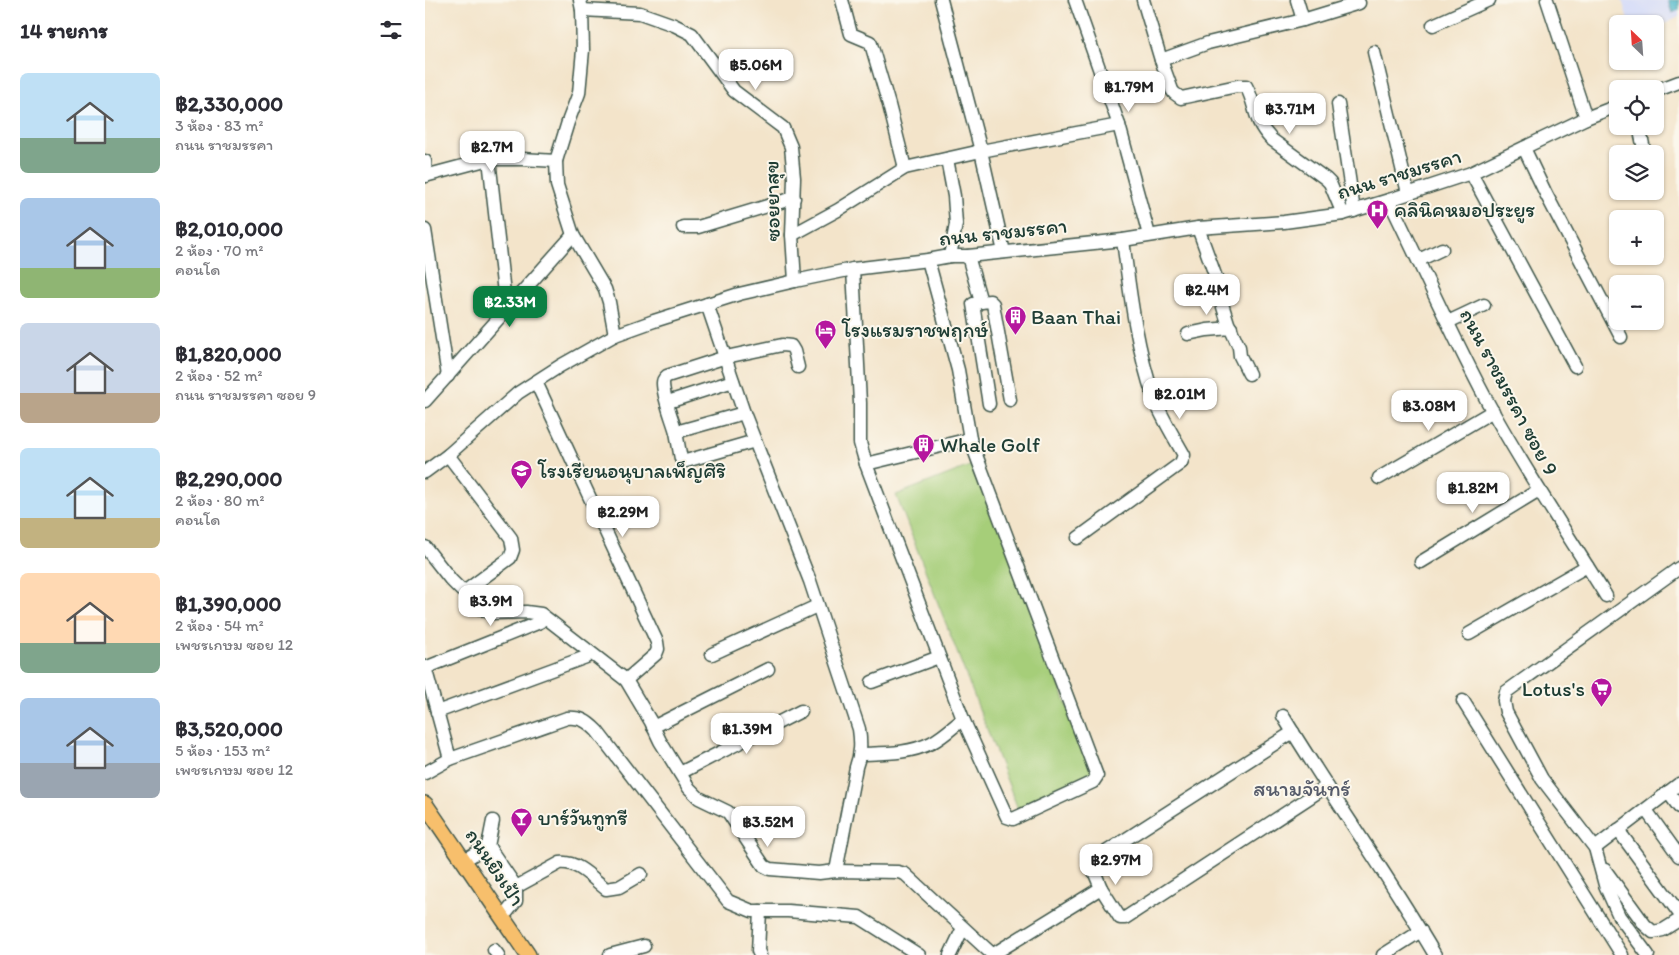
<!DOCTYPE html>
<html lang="th">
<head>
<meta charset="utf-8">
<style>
  body { margin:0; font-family:Itim,"Playpen Sans Thai",sans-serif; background:#f7f7f7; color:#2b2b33; height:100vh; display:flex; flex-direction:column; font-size:19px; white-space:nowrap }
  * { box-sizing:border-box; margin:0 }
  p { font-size:16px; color:#7c7c81 }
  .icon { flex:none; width:28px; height:28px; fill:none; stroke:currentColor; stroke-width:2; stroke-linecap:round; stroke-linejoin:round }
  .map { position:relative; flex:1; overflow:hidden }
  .details { display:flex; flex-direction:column; background:#fff; width:425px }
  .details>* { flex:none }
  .needle { width:32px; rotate:335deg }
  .buttons { position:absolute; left:1184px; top:15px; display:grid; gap:10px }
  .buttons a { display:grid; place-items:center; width:55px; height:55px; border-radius:8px; background:#fff; box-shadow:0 1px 4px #0004; font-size:25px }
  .price { position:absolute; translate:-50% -42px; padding:0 11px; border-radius:10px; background:#fff; color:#222; font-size:16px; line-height:32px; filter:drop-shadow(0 1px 2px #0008) }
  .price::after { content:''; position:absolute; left:50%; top:30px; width:15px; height:11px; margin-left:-8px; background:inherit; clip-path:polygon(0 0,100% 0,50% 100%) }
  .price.selected { background:#0b8043; color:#fff }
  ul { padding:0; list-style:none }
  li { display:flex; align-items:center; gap:15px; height:125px; padding:0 20px }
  li span { display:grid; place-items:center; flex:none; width:140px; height:100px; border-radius:8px; color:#555 }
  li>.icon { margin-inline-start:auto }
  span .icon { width:60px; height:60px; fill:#fffc; stroke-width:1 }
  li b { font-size:21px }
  h2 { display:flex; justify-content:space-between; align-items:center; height:60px; padding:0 20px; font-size:21px }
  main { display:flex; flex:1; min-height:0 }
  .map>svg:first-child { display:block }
  .built { fill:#d2d9f9 }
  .green { fill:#a6ce79; stroke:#628656 }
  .water { fill:#4eb8cb; stroke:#367a80 }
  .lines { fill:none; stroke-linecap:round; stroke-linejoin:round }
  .minor-casing { stroke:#3f564a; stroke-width:15 }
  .major-casing { stroke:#3f564a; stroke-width:18 }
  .minor { stroke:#fff; stroke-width:12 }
  .major { stroke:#f7bf6c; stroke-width:15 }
  .labels { text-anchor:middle; stroke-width:4; stroke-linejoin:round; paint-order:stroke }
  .street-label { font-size:21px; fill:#1f3d34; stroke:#fbf7ec }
  .poi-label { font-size:21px; fill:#1f3d34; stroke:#fbf7ec; text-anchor:start }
  .neighbourhood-label { font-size:22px; fill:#575c6b; stroke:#fbf7ec }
</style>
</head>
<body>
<main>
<section class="details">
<h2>14 รายการ<svg class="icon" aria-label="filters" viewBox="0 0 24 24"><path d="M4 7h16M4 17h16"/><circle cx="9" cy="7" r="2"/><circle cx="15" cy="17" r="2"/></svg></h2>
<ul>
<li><span style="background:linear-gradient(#bfe0f5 65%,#7fa58c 0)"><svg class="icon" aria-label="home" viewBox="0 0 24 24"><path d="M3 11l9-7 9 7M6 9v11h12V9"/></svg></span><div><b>฿2,330,000</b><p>3 ห้อง · 83 m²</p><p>ถนน ราชมรรคา</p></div></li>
<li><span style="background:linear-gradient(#a9c7e8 70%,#8fb573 0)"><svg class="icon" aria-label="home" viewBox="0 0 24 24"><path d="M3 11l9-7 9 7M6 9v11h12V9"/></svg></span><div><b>฿2,010,000</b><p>2 ห้อง · 70 m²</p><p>คอนโด</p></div></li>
<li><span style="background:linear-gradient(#c9d6e8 70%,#b9a48a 0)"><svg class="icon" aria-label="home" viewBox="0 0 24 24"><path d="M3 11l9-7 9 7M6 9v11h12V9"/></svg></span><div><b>฿1,820,000</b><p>2 ห้อง · 52 m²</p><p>ถนน ราชมรรคา ซอย 9</p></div></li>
<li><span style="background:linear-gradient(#bfe0f5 70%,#c2b280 0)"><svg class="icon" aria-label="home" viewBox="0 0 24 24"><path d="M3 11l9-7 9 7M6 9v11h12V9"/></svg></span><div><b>฿2,290,000</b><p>2 ห้อง · 80 m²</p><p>คอนโด</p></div></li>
<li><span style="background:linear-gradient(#ffd9b3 70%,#7fa58c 0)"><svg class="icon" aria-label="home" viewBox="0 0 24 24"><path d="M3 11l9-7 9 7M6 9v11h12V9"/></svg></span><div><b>฿1,390,000</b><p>2 ห้อง · 54 m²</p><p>เพชรเกษม ซอย 12</p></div></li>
<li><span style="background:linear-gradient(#a9c7e8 65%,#9aa5b1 0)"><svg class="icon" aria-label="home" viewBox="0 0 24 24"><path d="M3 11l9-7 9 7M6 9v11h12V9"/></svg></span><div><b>฿3,520,000</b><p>5 ห้อง · 153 m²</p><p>เพชรเกษม ซอย 12</p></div></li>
</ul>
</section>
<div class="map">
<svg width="1254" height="955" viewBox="0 0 1254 955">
  <rect width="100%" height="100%" fill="#fbf7ec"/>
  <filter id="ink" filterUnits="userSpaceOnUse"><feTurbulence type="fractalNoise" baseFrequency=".02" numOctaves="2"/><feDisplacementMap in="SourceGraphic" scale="10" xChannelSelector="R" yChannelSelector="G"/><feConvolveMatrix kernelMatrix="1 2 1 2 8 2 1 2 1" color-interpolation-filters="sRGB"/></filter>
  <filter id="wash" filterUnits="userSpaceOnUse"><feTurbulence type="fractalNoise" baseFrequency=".0096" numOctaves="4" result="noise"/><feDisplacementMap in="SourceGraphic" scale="20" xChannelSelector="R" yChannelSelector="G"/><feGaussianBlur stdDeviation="1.12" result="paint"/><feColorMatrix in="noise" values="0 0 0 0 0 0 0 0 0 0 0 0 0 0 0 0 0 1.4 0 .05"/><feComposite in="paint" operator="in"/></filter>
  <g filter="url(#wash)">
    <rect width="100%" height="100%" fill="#f3e4ca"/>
    <!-- built -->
    <polygon class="built" points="1197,0 1254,0 1254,17 1230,29 1230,24 1204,24"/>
    <!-- green -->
    <polygon class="green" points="552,463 669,778 593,809 471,495"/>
    <!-- water -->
    <polygon class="water" points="1243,0 1254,0 1254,10 1247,13"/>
  </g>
  <g filter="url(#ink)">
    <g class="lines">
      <defs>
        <g id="minor">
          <polyline points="155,0 157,10 158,50 154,93 143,122 131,161 132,185 148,235 180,289 184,302 190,335"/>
          <polyline points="417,0 426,34 445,42 446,44 464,105 480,168"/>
          <polyline points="650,0 694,125 724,235"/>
          <polyline points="718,0 736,60 783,43 878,20 934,3"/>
          <polyline points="872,0 878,20"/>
          <polyline points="1122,0 1161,118"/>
          <polyline points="157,10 215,13 249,25 267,34 309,91 358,128 366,147 369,178 367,235 370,281"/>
          <polyline points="1008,25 1064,0"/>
          <polyline points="949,52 983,193"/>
          <path d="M736 60 747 90 749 93 756 98 812 86H821C832 106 827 119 846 139L901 179 905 183 918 214"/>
          <polyline points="1230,91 1254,82"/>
          <polyline points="913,104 929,211"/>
          <polyline points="1214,126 1220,154"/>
          <polyline points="1099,148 1121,194 1196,337"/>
          <polyline points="64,159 81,311"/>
          <polyline points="522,159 529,196 531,224 525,256"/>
          <polyline points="0,161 1,176"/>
          <polyline points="1046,173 1150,366"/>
          <polyline points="0,176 64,159 97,159 131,161"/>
          <path d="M964 200C999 271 1030 343 1068 412 1103 475 1143 535 1181 596"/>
          <polyline points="258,227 273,227 369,198"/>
          <polyline points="773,228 793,283 798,307 803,323 814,347 815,356 824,374"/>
          <polyline points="0,230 23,376"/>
          <polyline points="367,235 413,210 480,168 556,151 516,0"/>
          <polyline points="579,252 556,151 694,125"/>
          <polyline points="543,256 556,302 548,304 564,404"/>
          <polyline points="994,260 1017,249"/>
          <polyline points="428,269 435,403 435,443 441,464 538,719 582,817 588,819 668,782 672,776 545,439 533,370 503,260"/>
          <polyline points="556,302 565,301 568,304 585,400"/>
          <path d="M282 304 319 413 385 581 434 729C436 743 436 753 431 767L411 871"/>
          <polyline points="1023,322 1059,305"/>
          <polyline points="763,334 782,330 806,328"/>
          <polyline points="111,382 232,642 233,649 231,654 201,680"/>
          <polyline points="0,401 148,235"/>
          <polyline points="243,402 308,381"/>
          <path d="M319 413 251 432C247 418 238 397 238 383 238 379 239 379 242 376L301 357 357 345 366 346 369 351 373 367"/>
          <polyline points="251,432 256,459 261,461 330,441"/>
          <polyline points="23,455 86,538 88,550 85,558 39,592"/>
          <polyline points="441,464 545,439"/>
          <polyline points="0,472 23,455 93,393 135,366 190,335 229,321 314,294 370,281 428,269 503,260 525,256 543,256 698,240 773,228 859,222 918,214 964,200 1046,173 1161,118 1192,106"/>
          <polyline points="954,478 1068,411"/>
          <path d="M653 538 756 463 759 455C749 437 737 418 729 398 711 346 705 293 698 240"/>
          <polyline points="0,547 26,580 54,608 67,613 101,612 116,614 201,680 226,722 235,741 264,788 274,798 303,812 339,866 345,869 394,873 411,871 473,872 480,874 568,955"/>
          <polyline points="996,562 1114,490"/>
          <polyline points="1044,634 1162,566"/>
          <polyline points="287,654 392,606"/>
          <polyline points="0,667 25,759"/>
          <polyline points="0,668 115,622"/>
          <polyline points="447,682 514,657"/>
          <polyline points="1038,701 1197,955"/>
          <polyline points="12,712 161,657"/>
          <path d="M858 716C907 797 962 873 1010 955"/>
          <polyline points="228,727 343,669"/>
          <polyline points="868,732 667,861 666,864 676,888 695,918 700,918 902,786"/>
          <path d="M435 754C459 753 484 754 506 743 518 737 528 727 538 719"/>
          <path d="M0 773 25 759 142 718C156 717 162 721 172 731L303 901 327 911H363L434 917 494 955"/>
          <polyline points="255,773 376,711"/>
          <polyline points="1243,792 1254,807"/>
          <polyline points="1221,810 1254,856"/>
          <polyline points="1193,830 1254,913"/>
          <polyline points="63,846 68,821"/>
          <polyline points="1170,848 1254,784"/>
          <path d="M39 860 63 846 91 887 135 863C153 861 168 879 181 889L194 887 216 874"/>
          <polyline points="1180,870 1220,925 1228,932 1238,930 1254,920"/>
          <polyline points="78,917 91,901 91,887"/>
          <polyline points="69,950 73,955"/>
          <polyline points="185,955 219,946"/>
          <polyline points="335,955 333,951 335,911"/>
          <polyline points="525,955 538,928"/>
          <polyline points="567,955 676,888"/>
          <polyline points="958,955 996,931"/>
          <polyline points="1223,955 1194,916 1180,885 1170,848 1117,779 1081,712 1079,701 1081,692 1254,568"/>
        </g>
        <polyline id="major" points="0,804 103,955"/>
      </defs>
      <!-- minor casing -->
      <use href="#minor" class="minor-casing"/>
      <!-- major casing -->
      <use href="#major" class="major-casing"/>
      <!-- minor -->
      <use href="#minor" class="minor"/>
      <!-- major -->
      <use href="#major" class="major"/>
    </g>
  </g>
  <!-- icons -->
  <defs>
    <symbol id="hospital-pin" viewBox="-11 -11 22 30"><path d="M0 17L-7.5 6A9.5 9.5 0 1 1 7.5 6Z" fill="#b5179e" stroke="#fbf7ec"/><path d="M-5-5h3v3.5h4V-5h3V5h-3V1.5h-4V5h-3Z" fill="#fff"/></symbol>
    <symbol id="building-pin" viewBox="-11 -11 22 30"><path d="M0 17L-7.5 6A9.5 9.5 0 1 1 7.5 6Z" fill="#b5179e" stroke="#fbf7ec"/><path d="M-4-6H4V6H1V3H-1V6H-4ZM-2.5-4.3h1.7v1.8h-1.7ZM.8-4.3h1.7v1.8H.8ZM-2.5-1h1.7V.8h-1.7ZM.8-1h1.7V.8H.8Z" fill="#fff"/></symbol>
    <symbol id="hotel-pin" viewBox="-11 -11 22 30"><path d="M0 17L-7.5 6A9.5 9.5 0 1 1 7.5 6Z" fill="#b5179e" stroke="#fbf7ec"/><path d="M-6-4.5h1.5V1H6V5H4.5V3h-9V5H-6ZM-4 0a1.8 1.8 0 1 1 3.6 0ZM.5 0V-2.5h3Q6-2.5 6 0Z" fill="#fff"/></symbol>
    <symbol id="school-pin" viewBox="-11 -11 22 30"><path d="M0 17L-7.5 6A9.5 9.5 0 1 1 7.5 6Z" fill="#b5179e" stroke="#fbf7ec"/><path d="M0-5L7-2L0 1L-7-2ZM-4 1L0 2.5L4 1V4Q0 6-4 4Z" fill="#fff"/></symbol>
    <symbol id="supermarket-pin" viewBox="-11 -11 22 30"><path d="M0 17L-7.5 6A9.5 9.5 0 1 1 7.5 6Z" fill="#b5179e" stroke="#fbf7ec"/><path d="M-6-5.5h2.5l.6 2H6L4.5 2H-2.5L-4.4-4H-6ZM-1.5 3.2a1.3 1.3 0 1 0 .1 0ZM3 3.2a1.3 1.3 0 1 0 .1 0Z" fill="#fff"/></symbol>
    <symbol id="bar-pin" viewBox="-11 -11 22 30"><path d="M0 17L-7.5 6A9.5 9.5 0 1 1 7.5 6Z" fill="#b5179e" stroke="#fbf7ec"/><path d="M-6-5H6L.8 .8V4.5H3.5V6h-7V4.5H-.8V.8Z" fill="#fff"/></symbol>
  </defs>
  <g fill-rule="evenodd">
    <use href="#hospital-pin" x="940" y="198" width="25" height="34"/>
    <use href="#building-pin" x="578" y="304" width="25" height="34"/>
    <use href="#hotel-pin" x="388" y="318" width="25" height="34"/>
    <use href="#building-pin" x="486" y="432" width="25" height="34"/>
    <use href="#school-pin" x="84" y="458" width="25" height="34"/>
    <use href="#supermarket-pin" x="1164" y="676" width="25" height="34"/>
    <use href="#bar-pin" x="84" y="806" width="25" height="34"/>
  </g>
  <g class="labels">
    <!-- street labels -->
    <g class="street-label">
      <text transform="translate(974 174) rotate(-17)" y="7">ถนน ราชมรรคา</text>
      <text transform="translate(347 201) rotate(-91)" y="7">ซอยยาสุข</text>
      <text transform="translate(578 232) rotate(-6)" y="7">ถนน ราชมรรคา</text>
      <text transform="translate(1084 392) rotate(62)" y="7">ถนน ราชมรรคา ซอย 9</text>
      <text transform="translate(70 867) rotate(56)" y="7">ถนนยิงเป้า</text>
    </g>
    <!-- poi labels -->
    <g class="poi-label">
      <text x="969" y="217">คลินิคหมอประยูร</text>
      <text x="606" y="324">Baan Thai</text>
      <text x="417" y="337">โรงแรมราชพฤกษ์</text>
      <text x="515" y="452">Whale Golf</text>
      <text x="113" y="478">โรงเรียนอนุบาลเพ็ญศิริ</text>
      <text x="1160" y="696" text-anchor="end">Lotus's</text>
      <text x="113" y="825">บาร์วันทูทรี</text>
    </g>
    <!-- neighbourhood labels -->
    <g class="neighbourhood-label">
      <text x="877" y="796">สนามจันทร์</text>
    </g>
  </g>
</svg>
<div class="buttons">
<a><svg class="needle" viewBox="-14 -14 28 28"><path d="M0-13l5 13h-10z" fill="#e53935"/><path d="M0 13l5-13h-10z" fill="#7c7c81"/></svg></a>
<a><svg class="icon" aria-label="locate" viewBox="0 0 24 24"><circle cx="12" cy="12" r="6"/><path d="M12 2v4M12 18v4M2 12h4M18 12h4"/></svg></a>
<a><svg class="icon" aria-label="layers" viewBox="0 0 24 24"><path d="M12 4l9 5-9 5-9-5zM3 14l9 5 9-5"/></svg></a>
<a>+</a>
<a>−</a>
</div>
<b class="price" style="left:331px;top:91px">฿5.06M</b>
<b class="price" style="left:704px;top:113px">฿1.79M</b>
<b class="price" style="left:865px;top:135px">฿3.71M</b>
<b class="price" style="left:67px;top:173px">฿2.7M</b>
<b class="price" style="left:782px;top:316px">฿2.4M</b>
<b class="price selected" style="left:85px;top:328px">฿2.33M</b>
<b class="price" style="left:755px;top:420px">฿2.01M</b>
<b class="price" style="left:1004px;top:432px">฿3.08M</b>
<b class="price" style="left:1048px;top:514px">฿1.82M</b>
<b class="price" style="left:198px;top:538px">฿2.29M</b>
<b class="price" style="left:66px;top:627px">฿3.9M</b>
<b class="price" style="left:322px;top:755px">฿1.39M</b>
<b class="price" style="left:343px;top:848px">฿3.52M</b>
<b class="price" style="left:691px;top:886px">฿2.97M</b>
</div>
</main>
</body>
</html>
